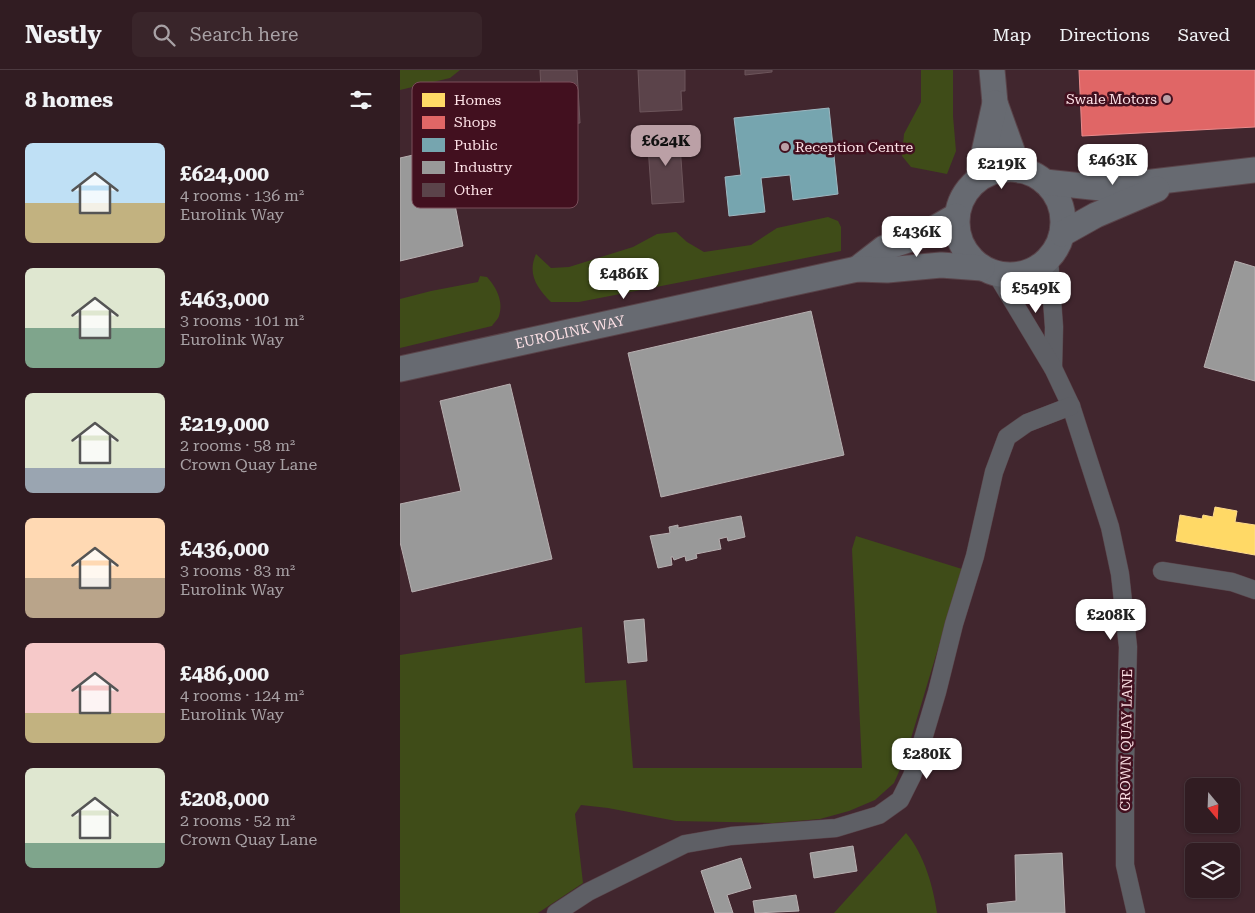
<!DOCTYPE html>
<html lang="en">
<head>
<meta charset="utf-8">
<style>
  body { margin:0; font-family:"Roboto Serif",serif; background:#39252a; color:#f1f3f6; height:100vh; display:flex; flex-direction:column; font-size:19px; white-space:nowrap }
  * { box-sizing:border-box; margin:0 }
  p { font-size:16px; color:#a8a1a5 }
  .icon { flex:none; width:28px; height:28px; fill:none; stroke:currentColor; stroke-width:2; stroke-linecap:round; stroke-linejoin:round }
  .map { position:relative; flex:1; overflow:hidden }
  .side { display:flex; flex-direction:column; background:#311c22; width:400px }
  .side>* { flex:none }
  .needle { width:32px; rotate:161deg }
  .tools { position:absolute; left:785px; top:708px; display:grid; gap:10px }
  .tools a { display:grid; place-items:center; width:55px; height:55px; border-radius:8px; background:#311c22; box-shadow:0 1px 4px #0004,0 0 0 1px #4c3a40; font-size:25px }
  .price { position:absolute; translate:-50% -42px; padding:0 11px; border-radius:10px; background:#fff; color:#222; font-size:16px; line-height:32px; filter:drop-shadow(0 1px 2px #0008) }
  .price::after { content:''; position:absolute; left:50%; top:30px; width:15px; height:11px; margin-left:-8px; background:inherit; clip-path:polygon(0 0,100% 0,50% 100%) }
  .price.selected { background:#bba0a6; color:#111 }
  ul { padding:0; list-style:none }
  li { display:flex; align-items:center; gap:15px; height:125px; padding:0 25px }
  li span { display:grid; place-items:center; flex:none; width:140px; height:100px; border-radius:8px; color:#555 }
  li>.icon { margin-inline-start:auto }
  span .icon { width:60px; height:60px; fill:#fffc; stroke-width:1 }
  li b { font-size:21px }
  h2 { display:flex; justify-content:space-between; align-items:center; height:60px; padding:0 25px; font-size:21px }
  header { display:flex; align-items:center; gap:30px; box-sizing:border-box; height:70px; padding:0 25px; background:#311c22; border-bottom:1px solid #4c3a40 }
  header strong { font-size:24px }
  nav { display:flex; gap:28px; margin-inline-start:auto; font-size:18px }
  .search { width:350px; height:45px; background:#39252a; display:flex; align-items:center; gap:12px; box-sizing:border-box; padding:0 18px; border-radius:8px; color:#a8a1a5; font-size:19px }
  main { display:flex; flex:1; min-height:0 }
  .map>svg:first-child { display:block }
  .green { fill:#3f4c18 }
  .homes { fill:#ffd966; stroke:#fedb8c }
  .shops { fill:#e06666; stroke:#e98b8c }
  .public { fill:#76a5af; stroke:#9eb7c0 }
  .industry { fill:#999; stroke:#b7afb0 }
  .building { fill:#5b434a; stroke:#6d555b }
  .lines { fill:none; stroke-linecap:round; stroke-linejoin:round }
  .minor-casing { stroke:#594349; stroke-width:19 }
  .secondary-casing { stroke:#594349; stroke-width:27 }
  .minor { stroke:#5e5f65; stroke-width:18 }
  .secondary { stroke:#676a71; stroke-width:25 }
  .poi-dot { fill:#bba0a6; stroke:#42101f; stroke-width:2 }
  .labels { text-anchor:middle; stroke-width:5; stroke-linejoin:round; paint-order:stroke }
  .poi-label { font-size:14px; fill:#fde1e6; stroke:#42101f; text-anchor:end }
  .street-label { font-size:14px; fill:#fde1e6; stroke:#42101f }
  .key { fill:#42101f; stroke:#7a4f5b; stroke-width:1 }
  .key-label { font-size:14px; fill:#fde1e6 }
</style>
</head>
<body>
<header>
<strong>Nestly</strong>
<div class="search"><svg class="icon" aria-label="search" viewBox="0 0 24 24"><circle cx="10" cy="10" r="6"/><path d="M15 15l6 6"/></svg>Search here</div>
<nav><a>Map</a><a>Directions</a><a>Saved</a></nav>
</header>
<main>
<section class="side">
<h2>8 homes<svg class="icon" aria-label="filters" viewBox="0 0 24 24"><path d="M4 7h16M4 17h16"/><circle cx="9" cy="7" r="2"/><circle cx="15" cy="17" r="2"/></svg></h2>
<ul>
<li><span style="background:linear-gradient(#bfe0f5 60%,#c2b280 0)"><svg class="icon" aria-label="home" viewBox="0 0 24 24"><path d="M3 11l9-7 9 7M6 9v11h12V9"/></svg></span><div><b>£624,000</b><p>4 rooms · 136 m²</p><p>Eurolink Way</p></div></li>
<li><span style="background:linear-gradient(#dfe7d0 60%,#7fa58c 0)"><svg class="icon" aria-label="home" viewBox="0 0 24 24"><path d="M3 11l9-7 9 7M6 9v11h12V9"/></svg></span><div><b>£463,000</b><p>3 rooms · 101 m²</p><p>Eurolink Way</p></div></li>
<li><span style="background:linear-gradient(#dfe7d0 75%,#9aa5b1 0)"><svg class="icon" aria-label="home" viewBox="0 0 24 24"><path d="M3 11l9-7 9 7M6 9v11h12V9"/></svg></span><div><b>£219,000</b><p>2 rooms · 58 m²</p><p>Crown Quay Lane</p></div></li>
<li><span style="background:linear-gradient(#ffd9b3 60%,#b9a48a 0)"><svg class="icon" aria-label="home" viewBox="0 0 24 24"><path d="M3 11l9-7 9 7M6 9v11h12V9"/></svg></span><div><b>£436,000</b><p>3 rooms · 83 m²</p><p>Eurolink Way</p></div></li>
<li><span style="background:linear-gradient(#f6c9c9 70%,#c2b280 0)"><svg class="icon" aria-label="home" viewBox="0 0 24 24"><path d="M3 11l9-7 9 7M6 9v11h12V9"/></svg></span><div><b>£486,000</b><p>4 rooms · 124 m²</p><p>Eurolink Way</p></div></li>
<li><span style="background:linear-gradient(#dfe7d0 75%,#7fa58c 0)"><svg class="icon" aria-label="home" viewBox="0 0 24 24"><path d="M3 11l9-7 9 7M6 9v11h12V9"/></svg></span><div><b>£208,000</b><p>2 rooms · 52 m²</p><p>Crown Quay Lane</p></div></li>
</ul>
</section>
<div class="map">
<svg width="855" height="843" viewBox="0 0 855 843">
  <rect width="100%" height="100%" fill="#41262e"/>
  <!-- green -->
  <g class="green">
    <polygon points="0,0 60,0 50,8 0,20"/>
    <polygon points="521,0 553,0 553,46 556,81 547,104 511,97 502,86 504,64 521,32"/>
    <path d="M428 147 438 151 441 157V181L179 232H151C137 218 127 204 136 184L151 198 169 197 233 177 257 164 276 162 287 172 304 182 351 175 377 158Z"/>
    <path d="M80 206 87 207C96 217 104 231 99 246 98 249 94 253 92 256L0 278V229L31 221 78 212Z"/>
    <polygon points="456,466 562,499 505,688 494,713 475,730 449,741 420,749 373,753 276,751 208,738 181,735 175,744 183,813 138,843 0,843 0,585 182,557 185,613 226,610 233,698 462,698 452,479"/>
    <path d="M506 763C524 784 533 816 537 843H434Z"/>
  </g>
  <!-- homes -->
  <polygon class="homes" points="815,437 837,441 835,452 855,455 855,485 776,471 780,445 802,449 803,445 813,447"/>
  <!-- shops -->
  <polygon class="shops" points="679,0 855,0 855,57 682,66"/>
  <!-- public -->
  <polygon class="public" points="429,38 438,124 393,130 390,105 361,108 365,142 329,146 325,107 341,105 334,48"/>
  <!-- industry -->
  <g class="industry">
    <polygon points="44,78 63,176 0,191 0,88"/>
    <polygon points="835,191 855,197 855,311 804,297"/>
    <polygon points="411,241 444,385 261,427 228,283"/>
    <polygon points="110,314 152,489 12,522 0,472 0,434 61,421 40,331"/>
    <polygon points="341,446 345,467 328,471 327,467 319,469 321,479 296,484 297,488 286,491 285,486 274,490 273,487 271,487 272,495 258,498 250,466 270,463 269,457 278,455 278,458"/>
    <polygon points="244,549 247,591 228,593 224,551"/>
    <polygon points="453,776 457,801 414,808 410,783"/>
    <polygon points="662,783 665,843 588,843 587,834 616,831 615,785"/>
    <polygon points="341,788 351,818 327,825 333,843 315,843 301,801"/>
    <polygon points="396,825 399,841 355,843 353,831"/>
  </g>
  <!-- building -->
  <g class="building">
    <polygon points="140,0 177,0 180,53 143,56"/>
    <polygon points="238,0 285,0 285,21 281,21 282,40 240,42"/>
    <polygon points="345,0 372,0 372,2 345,5"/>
    <polygon points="279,60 284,132 252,134 247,62"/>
  </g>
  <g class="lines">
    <defs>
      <g id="minor">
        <polyline points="649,189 654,257 653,298"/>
        <polyline points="597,205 653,298 671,336 710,457 720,504 728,577 725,693 725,795 736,843"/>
        <polyline points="762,501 832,512 855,520"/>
        <polyline points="156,843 188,822 285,774 331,766 436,758 479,745 500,730 512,706 537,622 554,554 575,486 594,402 607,367 627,353 671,336"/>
      </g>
      <g id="secondary">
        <polyline points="592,0 595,33 619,100"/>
        <circle cx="610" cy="152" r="53"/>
        <polyline points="578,109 595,33"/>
        <polyline points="645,112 701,118 855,100"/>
        <polyline points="662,164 696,145 757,119"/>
        <polyline points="457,199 484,178 523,165 556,146"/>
        <path id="s1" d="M0 299 457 199 487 200 541 195 582 198"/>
      </g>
    </defs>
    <!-- minor casing -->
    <use href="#minor" class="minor-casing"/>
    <!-- secondary casing -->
    <use href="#secondary" class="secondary-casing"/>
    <!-- minor -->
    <use href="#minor" class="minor"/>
    <!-- secondary -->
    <use href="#secondary" class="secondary"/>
  </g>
  <!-- markers -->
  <g class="poi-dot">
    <circle cx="767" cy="29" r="5"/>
    <circle cx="385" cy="77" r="5"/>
  </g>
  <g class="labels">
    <!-- poi labels -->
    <g class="poi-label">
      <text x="757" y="34">Swale Motors</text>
      <text x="395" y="82" text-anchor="start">Reception Centre</text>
    </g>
    <!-- street labels -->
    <g class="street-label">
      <text dy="5" stroke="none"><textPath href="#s1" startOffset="174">EUROLINK WAY</textPath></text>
      <text transform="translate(726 670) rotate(-89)" y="5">CROWN QUAY LANE</text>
    </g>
  </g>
  <!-- legend -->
  <rect x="12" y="12" width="166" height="126" rx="8" class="key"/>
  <rect x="22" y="23" width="23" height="14" fill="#ffd966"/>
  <rect x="22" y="46" width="23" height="13" fill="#e06666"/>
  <rect x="22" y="68" width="23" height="14" fill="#76a5af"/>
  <rect x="22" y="91" width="23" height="13" fill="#999"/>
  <rect x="22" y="113" width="23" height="14" fill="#5b434a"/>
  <g class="key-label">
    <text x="54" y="35">Homes</text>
    <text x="54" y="57">Shops</text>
    <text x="54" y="80">Public</text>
    <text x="54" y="102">Industry</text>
    <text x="54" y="125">Other</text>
  </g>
</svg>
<div class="tools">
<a><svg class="needle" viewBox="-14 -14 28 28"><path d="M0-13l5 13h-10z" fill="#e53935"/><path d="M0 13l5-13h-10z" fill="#a8a1a5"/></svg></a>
<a><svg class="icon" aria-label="layers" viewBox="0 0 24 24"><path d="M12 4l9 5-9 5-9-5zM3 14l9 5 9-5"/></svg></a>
</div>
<b class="price selected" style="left:266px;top:97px">£624K</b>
<b class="price" style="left:713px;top:116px">£463K</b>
<b class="price" style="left:602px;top:120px">£219K</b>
<b class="price" style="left:517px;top:188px">£436K</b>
<b class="price" style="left:224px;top:230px">£486K</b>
<b class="price" style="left:636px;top:244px">£549K</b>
<b class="price" style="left:711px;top:571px">£208K</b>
<b class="price" style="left:527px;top:710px">£280K</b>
</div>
</main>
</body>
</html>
